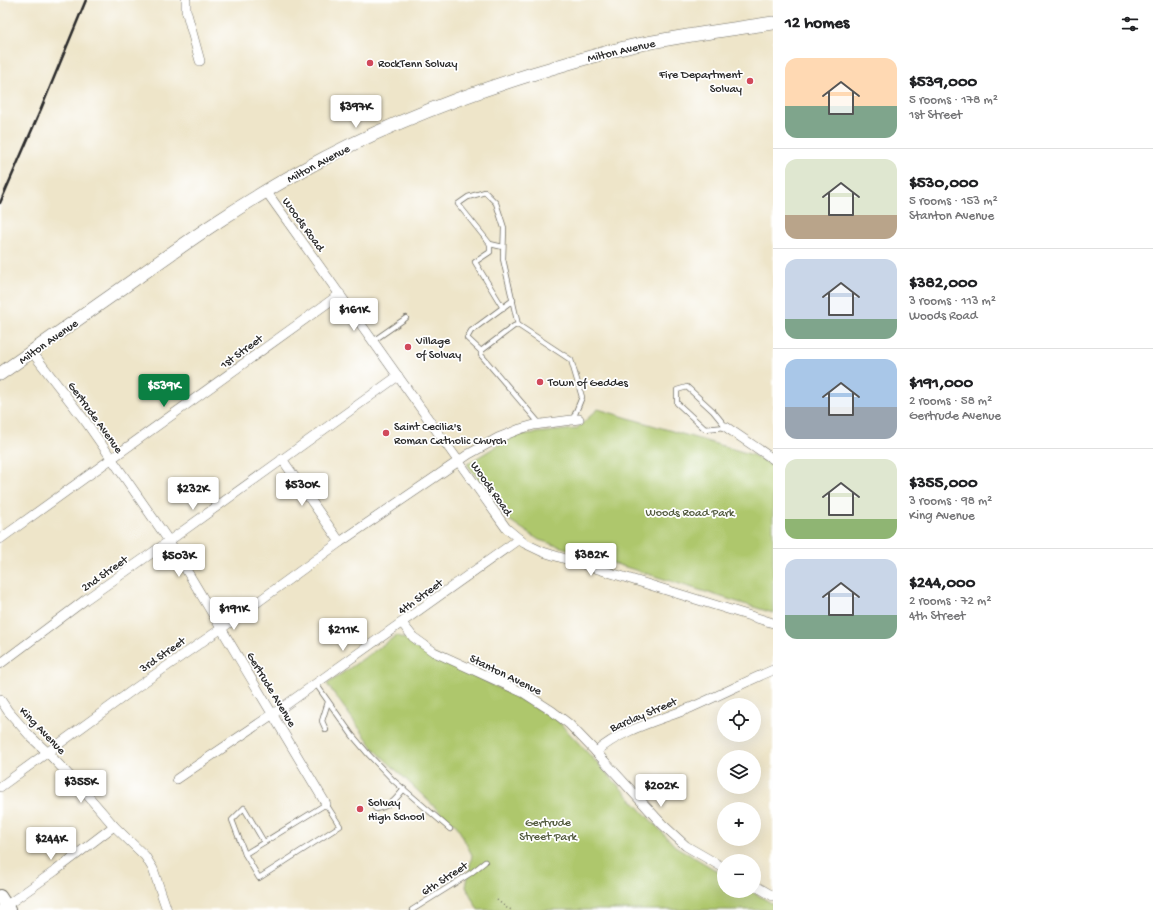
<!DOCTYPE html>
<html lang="en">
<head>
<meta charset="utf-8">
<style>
  body { margin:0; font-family:"Gochi Hand",sans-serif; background:#f2f2f2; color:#202124; height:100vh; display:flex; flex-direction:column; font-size:15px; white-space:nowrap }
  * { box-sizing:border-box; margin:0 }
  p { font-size:13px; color:#757577 }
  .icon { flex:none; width:22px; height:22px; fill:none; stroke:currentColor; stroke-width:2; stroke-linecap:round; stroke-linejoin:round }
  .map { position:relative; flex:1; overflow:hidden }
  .sheet { display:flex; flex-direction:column; background:#fff; width:380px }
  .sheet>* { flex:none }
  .buttons { position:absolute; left:717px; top:698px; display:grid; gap:8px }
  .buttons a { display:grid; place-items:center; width:44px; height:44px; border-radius:50%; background:#fff; box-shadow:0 4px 16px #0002; font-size:20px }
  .price { position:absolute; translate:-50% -34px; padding:0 9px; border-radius:4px; background:#fff; color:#222; font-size:13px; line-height:26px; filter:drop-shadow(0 1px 2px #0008) }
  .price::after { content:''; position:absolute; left:50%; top:24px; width:12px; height:9px; margin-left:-6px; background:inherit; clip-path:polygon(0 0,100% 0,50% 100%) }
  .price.current { background:#0b8043; color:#fff }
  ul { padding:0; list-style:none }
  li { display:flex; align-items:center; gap:12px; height:100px; padding:0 12px }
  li+li { border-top:1px solid #e0e0e0 }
  li span { display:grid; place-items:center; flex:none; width:112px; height:80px; border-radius:12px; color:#555 }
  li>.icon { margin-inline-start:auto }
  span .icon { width:48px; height:48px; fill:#fffc; stroke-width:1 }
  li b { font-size:17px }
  h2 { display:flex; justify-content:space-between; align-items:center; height:48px; padding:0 12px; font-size:17px }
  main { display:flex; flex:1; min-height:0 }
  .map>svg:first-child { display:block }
  .green { fill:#aec76c; stroke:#6c794c }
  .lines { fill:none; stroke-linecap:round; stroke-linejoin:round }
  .service-casing { stroke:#6f6c62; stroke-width:6 }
  .minor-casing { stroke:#6f6c62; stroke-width:10 }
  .tertiary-casing { stroke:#6f6c62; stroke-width:14 }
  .secondary-casing { stroke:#6f6c62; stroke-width:14 }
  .path { stroke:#6f6c62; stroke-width:1.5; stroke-dasharray:1 3; stroke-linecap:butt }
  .service { stroke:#fff; stroke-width:4.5 }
  .minor { stroke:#fff; stroke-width:9 }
  .tertiary { stroke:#fff; stroke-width:12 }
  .secondary { stroke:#fff; stroke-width:13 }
  .rail { stroke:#2b2b2b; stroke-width:2.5 }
  .poi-dot { fill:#d1495b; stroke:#fff; stroke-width:1.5 }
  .labels { text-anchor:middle; stroke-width:3.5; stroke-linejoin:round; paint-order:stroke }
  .street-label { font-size:12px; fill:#2b2b2b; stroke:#fff }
  .poi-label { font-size:12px; fill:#2b2b2b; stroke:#fff; text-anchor:start }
  .park-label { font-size:12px; fill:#525a3e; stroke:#fff }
</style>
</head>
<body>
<main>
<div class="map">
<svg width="773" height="910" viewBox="0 0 773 910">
  <rect width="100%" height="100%" fill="#fff"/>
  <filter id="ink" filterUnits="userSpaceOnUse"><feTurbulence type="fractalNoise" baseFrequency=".025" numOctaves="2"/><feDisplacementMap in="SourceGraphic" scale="8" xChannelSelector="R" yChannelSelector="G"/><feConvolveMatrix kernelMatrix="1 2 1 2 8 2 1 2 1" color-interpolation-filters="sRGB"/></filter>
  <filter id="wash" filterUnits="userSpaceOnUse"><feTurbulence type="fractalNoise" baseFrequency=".012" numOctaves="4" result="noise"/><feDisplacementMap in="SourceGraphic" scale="16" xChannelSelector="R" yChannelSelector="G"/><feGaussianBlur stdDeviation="0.9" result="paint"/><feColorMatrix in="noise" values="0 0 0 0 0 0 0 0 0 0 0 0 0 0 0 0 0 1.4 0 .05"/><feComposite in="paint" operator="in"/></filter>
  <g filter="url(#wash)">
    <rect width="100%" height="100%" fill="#eee5c9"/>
    <!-- green -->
    <g class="green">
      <polygon points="598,409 753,455 773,466 773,613 539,540 509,520 467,464 515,435 576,429"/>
      <polygon points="397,635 555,718 675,846 724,875 724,891 751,891 773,904 773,910 478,910 466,887 472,855 457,826 443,815 375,750 327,684"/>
    </g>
  </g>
  <g filter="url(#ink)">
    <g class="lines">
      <defs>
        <g id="service">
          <polyline points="490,244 503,247"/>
          <polyline points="503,308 475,262 490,252 490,244 458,204 468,197 485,192 496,203 504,228 503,259 518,325"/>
          <polyline points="373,341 406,318"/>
          <polyline points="481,351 467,338 471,331 513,300"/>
          <polygon points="687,387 713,411 726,427 705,429 677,403 677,390"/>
          <polyline points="540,424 481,355 481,351 514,326 518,325 571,360 582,397 573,419"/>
          <polyline points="316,684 352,735 369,755 393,780 450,829"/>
          <polyline points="326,730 322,721 328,702"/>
          <polygon points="326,804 340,826 259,878 245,854"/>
          <path d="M371 804 376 809C391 806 395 800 404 789"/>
          <polyline points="245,854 232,820 244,808 264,842"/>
          <polyline points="412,910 471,873 485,862"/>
        </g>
        <g id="minor">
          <polyline points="186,0 186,10 200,61"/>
          <polyline points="266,191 506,528 524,543 543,552 773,623"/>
          <polyline points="32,352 86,422 169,541 326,804"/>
          <polyline points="726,427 773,459"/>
          <polyline points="282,459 340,542"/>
          <polyline points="0,539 340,294"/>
          <polyline points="402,623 413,637 434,652 524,693 552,711 569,724 596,752 662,824 686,846 724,868"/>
          <polyline points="0,664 85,600 169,541 398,376"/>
          <polyline points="0,699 8,711 31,737 48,753 82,789 114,826 145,856 153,869 167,910"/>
          <path d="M596 752C622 729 658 721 690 708 718 696 745 682 773 670"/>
          <polyline points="177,779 273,714 519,539"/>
          <polyline points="0,787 137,687 222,628 340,542 469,454 498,438 520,429 534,425 579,419"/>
          <polyline points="754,885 773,896"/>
          <polyline points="0,910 55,871 114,826"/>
        </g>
        <polyline id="tertiary" points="0,896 9,910"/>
        <path id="secondary" d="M0 374C46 342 92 309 138 277 191 239 244 202 301 171 374 130 452 99 532 74 565 64 598 54 632 46 678 36 726 30 773 23"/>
      </defs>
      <!-- service casing -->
      <use href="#service" class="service-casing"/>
      <!-- minor casing -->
      <use href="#minor" class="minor-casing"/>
      <!-- tertiary casing -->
      <use href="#tertiary" class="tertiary-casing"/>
      <!-- secondary casing -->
      <use href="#secondary" class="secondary-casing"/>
      <!-- path -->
      <polyline class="path" points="497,900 508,909 513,910"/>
      <!-- service -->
      <use href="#service" class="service"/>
      <!-- minor -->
      <use href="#minor" class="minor"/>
      <!-- tertiary -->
      <use href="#tertiary" class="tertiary"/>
      <!-- secondary -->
      <use href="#secondary" class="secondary"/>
      <!-- rail -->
      <polyline class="rail" points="0,203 41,109 86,0"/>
    </g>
  </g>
  <!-- markers -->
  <g class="poi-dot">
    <circle cx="370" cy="63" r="4"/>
    <circle cx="750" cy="81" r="4"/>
    <circle cx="408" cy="347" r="4"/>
    <circle cx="540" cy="382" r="4"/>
    <circle cx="386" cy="433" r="4"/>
    <circle cx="360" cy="809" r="4"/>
  </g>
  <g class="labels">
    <!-- street labels -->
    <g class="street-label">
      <text transform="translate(621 50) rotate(-13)" y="4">Milton Avenue</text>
      <text transform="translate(318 163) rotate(-28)" y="4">Milton Avenue</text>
      <text transform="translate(304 224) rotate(54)" y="4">Woods Road</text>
      <text transform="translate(48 341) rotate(-35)" y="4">Milton Avenue</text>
      <text transform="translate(241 351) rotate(-36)" y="4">1st Street</text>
      <text transform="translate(96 417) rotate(54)" y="4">Gertrude Avenue</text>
      <text transform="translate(492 488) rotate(55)" y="4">Woods Road</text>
      <text transform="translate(104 573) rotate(-35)" y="4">2nd Street</text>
      <text transform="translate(420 596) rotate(-36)" y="4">4th Street</text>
      <text transform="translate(162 654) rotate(-35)" y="4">3rd Street</text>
      <text transform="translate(506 674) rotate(26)" y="4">Stanton Avenue</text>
      <text transform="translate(272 689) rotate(59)" y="4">Gertrude Avenue</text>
      <text transform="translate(643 714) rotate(-23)" y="4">Barclay Street</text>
      <text transform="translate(43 730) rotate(46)" y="4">King Avenue</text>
      <text transform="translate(444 878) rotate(-33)" y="4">6th Street</text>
    </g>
    <!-- poi labels -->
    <g class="poi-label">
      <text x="378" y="67">RockTenn Solvay</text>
      <text x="742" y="78" text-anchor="end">Fire Department<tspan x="742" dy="14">Solvay</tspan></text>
      <text x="416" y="344">Village<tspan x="416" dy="14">of Solvay</tspan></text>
      <text x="548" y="386">Town of Geddes</text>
      <text x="394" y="430">Saint Cecilia's<tspan x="394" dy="14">Roman Catholic Church</tspan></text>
      <text x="368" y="806">Solvay<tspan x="368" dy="14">High School</tspan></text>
    </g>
    <!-- park labels -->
    <g class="park-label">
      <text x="690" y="516">Woods Road Park</text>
      <text x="548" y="826">Gertrude<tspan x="548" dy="14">Street Park</tspan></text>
    </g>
  </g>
</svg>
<div class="buttons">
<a><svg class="icon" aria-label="locate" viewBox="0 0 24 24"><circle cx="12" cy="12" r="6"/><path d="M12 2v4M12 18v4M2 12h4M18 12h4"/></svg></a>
<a><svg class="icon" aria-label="layers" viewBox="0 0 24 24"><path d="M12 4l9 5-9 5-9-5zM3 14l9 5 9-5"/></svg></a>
<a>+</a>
<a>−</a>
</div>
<b class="price" style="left:356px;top:129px">$397K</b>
<b class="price" style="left:354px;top:332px">$161K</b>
<b class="price current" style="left:164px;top:408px">$539K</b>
<b class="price" style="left:302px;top:507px">$530K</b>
<b class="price" style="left:193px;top:511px">$232K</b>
<b class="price" style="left:591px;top:577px">$382K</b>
<b class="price" style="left:179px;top:578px">$503K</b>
<b class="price" style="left:234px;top:631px">$191K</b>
<b class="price" style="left:343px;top:652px">$211K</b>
<b class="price" style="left:81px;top:804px">$355K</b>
<b class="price" style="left:661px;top:808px">$202K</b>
<b class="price" style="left:51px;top:861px">$244K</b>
</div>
<section class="sheet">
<h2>12 homes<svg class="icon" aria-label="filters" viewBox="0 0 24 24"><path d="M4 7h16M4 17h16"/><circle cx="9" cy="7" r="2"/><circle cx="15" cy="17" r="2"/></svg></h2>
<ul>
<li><span style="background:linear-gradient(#ffd9b3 60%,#7fa58c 0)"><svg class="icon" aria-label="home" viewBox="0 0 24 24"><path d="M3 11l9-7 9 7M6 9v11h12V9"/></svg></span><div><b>$539,000</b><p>5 rooms · 178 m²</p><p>1st Street</p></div></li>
<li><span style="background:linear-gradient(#dfe7d0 70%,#b9a48a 0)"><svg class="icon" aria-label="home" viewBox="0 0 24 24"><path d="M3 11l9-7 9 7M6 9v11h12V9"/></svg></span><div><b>$530,000</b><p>5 rooms · 153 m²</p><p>Stanton Avenue</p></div></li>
<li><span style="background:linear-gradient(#c9d6e8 75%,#7fa58c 0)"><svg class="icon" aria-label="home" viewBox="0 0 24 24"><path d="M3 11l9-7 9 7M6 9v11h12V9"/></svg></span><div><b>$382,000</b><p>3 rooms · 113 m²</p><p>Woods Road</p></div></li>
<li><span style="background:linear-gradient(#a9c7e8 60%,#9aa5b1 0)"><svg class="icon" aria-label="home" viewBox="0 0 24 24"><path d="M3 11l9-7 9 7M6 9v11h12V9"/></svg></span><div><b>$191,000</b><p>2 rooms · 58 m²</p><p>Gertrude Avenue</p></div></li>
<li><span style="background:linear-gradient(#dfe7d0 75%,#8fb573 0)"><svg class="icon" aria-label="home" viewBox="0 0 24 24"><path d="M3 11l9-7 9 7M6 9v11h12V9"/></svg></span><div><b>$355,000</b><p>3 rooms · 98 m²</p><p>King Avenue</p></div></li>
<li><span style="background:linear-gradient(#c9d6e8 70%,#7fa58c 0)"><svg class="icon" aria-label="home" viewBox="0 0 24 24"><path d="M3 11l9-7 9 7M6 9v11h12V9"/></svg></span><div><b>$244,000</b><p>2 rooms · 72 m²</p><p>4th Street</p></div></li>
</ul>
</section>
</main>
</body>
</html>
